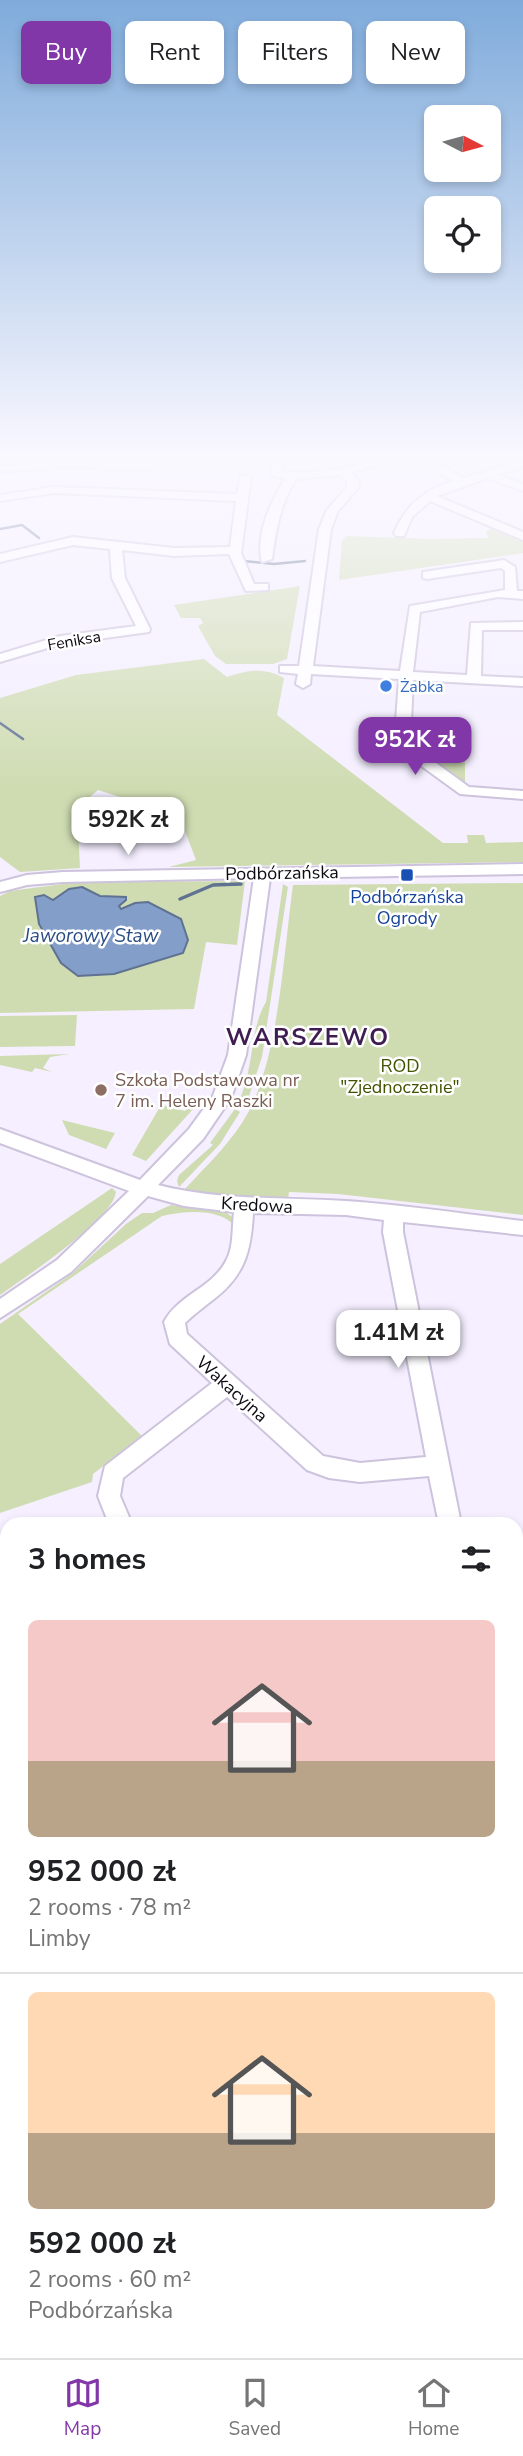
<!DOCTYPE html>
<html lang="en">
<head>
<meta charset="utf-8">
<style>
  body { margin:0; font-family:"Nunito Sans",sans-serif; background:#f6f6f6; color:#202124; height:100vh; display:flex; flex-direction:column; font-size:26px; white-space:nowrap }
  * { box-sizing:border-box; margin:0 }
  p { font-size:23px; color:#757577 }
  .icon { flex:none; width:38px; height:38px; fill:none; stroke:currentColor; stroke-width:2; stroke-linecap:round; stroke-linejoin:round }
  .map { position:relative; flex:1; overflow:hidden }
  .panel { position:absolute; left:0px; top:1517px; width:523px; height:842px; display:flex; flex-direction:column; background:#fff; border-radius:21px 21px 0 0; box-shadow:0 4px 10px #0003 }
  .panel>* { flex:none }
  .hud { position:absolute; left:21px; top:21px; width:481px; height:63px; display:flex; gap:14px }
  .needle { width:46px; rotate:96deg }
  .buttons { position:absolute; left:424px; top:105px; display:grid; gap:14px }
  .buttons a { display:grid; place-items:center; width:77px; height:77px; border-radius:10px; background:#fff; box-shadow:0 4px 10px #0003; font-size:35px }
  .price { position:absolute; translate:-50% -60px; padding:0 16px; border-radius:14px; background:#fff; color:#222; font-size:23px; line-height:46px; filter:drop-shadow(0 2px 4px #0008) }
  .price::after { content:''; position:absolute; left:50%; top:42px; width:21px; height:16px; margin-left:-10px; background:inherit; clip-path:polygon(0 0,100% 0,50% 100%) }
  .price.on { background:#8237a8; color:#fff }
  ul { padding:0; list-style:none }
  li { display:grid; align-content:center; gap:14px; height:371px; padding:0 28px }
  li+li { border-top:2px solid #e0e0e0 }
  li span { display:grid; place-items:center; height:217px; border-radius:10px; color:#555 }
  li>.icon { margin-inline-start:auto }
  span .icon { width:126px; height:126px; fill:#fffc; stroke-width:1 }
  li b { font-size:30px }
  h2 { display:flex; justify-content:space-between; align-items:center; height:84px; padding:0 28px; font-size:30px }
  .chip { padding:0 24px; border-radius:10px; background:#fff; box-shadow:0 4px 10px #0003; font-size:24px; line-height:63px }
  .chip.on { background:#8237a8; color:#fff }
  .tab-bar { display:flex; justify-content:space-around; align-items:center; height:98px; border-top:2px solid #e0e0e0; background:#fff; font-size:19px; color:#757577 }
  .tab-bar a { display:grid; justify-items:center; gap:4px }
  .tab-bar .on { color:#8237a8 }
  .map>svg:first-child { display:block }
  .green { fill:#cfdcb2; fill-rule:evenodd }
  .water { fill:#839ec8; stroke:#607292; stroke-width:2 }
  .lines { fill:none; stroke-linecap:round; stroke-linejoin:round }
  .stream-far1 { stroke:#607292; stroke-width:2.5 }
  .stream { stroke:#607292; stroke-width:3.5 }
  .minor-casing { stroke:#cdc3dc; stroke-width:4 }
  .minor { fill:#fff; fill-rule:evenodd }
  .shop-dot { fill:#3f7fe0; stroke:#fff; stroke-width:2.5 }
  .transit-dot { fill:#1a4fb4; stroke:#fff; stroke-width:2.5 }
  .education-dot { fill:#8d6e63; stroke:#fff; stroke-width:2.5 }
  .labels { text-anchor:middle; stroke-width:5; stroke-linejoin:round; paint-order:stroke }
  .far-street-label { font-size:16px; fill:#0e0a13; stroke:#fff }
  .far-shop-label { font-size:16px; fill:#366cbe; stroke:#fff; text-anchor:start }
  .street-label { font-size:18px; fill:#0e0a13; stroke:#fff }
  .transit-label { font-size:18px; fill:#164399; stroke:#fff }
  .park-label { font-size:18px; fill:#425200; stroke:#fff }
  .education-label { font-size:18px; fill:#785e54; stroke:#fff; text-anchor:start }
  .water-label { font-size:19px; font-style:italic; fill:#2a4d83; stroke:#fff }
  .district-label { font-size:24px; font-weight:bold; letter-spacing:2px; fill:#3f1c52; stroke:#fff }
</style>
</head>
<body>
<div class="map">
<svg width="523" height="2358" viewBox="0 0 523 2358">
  <rect width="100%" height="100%" fill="#f5efff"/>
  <!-- green -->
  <g class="green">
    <polygon points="493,528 523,539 523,553 339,580 342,540 346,536 431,539 488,538 486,531"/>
    <polygon points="300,586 287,659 273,664 226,664 215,656 198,626 203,623 200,618 181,618 174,605"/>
    <path d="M204 659 227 677C247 670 265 667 284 678L277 715 443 843H468L467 835H484L486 843 523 842V862L169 867 196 860 183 826 142 804 98 790 77 808 80 868 20 872 0 857V698L76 675Z"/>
    <polygon points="437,751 465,752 465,784 426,755"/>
    <path d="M245 881 237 945 206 942 194 1009 0 1013V896L10 891 78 882ZM76 887 100 896 125 897 126 900 119 906 183 953 162 957 50 941 40 924 35 897H49L53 900Z"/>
    <path d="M523 883V1215L338 1194 289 1192 288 1199 223 1197 184 1190C207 1165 233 1141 249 1111 279 1054 284 950 293 885Z"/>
    <path d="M283 884 288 887 262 1057 247 1102 237 1105C255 1070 249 1030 266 1002Z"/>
    <polygon points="77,1015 75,1046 0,1047 0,1016"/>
    <polygon points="69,1054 50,1057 43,1068 52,1072 35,1068 32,1072 0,1065 0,1056"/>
    <polygon points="161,1105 185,1111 188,1107 194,1108 146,1161 132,1155"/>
    <polygon points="235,1109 240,1112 220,1144 179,1187 177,1181 179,1175 213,1145 210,1143"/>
    <polygon points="62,1120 115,1133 106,1149 69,1135"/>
    <path d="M112 1188 116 1192C113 1219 24 1278 0 1295V1264Z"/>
    <path d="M171 1205 227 1213 232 1217V1223C215 1208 183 1211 162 1216L18 1314 142 1436 93 1474 92 1482 0 1513V1324L73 1273 126 1224 142 1213H153Z"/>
    <rect x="516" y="1576" width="7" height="127"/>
  </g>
  <!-- water -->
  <polygon class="water" points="82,887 100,896 126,897 126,900 119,906 121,909 135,903 148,902 181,919 188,940 183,953 114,974 78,976 61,963 39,924 35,897 44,895 53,900 69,889"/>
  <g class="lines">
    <!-- stream-far1 -->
    <g class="stream-far1">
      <polyline points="0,529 22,525 39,538"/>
      <polyline points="244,561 274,564 305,561"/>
      <polyline points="0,723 23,739"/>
    </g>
    <!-- stream -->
    <polyline class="stream" points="180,899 213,885 241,884"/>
    <defs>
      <g id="minor">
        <polygon points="137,457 149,457 155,463 154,467 148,470 69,467 0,472 0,466 69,461 143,463"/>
        <path d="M273 457H284L282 472C301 473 320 472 339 469 360 465 379 457 400 457L351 473 358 480 359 487 338 511 331 529 313 666 400 671 410 606 505 590V571L501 568 427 579 423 578V572L504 560 515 567 517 591H523V599L498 597 420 612 413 672 467 675 471 623 523 622V630H482L481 676 523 678V686L413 680 410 744 469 787 523 791V799L460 794 398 749 395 735 399 679 311 674 310 684 303 688 296 684 298 674 280 672V666H299L319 529 327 510 347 487V481L341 475 296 479C280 505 276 529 272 559L262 562C255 535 271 501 285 479L270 475Z"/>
        <path d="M414 457H428L463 478 523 460V467L499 475 523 484V491L488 478 437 496 523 532V540L430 501 412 517 404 536H396L394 533C406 505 424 490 453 481Z"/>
        <polygon points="241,475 251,477 241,553 254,584 268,584 268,590 246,591 229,554 174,556 122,550 125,578 150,629 149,632 61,644 0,662 0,654 60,636 136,626 112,578 110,549 73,545 0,562 0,554 73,537 174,548 230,547 236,501 54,493 0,501 0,495 54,487 237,494"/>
        <path d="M523 864V874L270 878 246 1055 231 1098 203 1139 158 1185C221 1201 283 1197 346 1201 405 1205 464 1214 523 1221V1235L403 1222V1232L461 1524H439L429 1476 360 1482 329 1478 307 1470 227 1397 123 1478 120 1496 132 1524H109L98 1496 105 1466 212 1383 170 1344 164 1322C178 1295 212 1288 226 1261 234 1247 232 1228 234 1212L184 1206 148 1196 71 1272 0 1318V1299L57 1260 129 1191 0 1143V1129L140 1180 189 1129 213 1096 228 1055 254 878 63 882 27 885 0 892V882L27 875 63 872ZM253 1213 346 1215 384 1220 383 1232 426 1457 360 1463 323 1456 187 1334 185 1323C194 1314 204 1307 214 1299 245 1275 251 1251 253 1213Z"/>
        <polygon points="7,1638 7,1662 0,1665 0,1641"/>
        <polygon points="7,1955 7,1984 0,1987 0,1958"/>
        <polygon points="523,1984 523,2012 516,2015 516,1986"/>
        <polygon points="0,2238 7,2241 7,2287 0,2284"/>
        <polygon points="25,2352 57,2352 59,2358 27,2358"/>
      </g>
    </defs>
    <!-- minor casing -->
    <use href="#minor" class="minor-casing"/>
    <!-- minor -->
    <use href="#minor" class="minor"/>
  </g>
  <!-- sky -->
  <linearGradient id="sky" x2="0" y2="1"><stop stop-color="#7fabdb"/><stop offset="0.58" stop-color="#faf8ff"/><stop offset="1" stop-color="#faf8ff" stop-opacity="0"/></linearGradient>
  <rect width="523" height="788" fill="url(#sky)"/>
  <!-- markers -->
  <circle class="shop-dot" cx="386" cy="686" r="7"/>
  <rect class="transit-dot" x="400" y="868" width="14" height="14" rx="3.5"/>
  <circle class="education-dot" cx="101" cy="1090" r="7"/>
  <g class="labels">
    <!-- far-street labels -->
    <g class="far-street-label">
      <text transform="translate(74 640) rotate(-10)" y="6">Feniksa</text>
    </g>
    <!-- far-shop labels -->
    <g class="far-shop-label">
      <text x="400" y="692">Żabka</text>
    </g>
    <!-- street labels -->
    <g class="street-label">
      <text transform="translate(282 873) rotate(-1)" y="6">Podbórzańska</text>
      <text transform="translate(257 1205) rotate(3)" y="6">Kredowa</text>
      <text transform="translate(232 1389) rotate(42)" y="6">Wakacyjna</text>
    </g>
    <!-- transit labels -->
    <g class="transit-label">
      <text x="407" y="903">Podbórzańska<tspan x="407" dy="21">Ogrody</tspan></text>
    </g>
    <!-- park labels -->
    <g class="park-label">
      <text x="400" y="1072">ROD<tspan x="400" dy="21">"Zjednoczenie"</tspan></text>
    </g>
    <!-- education labels -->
    <g class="education-label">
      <text x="115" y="1086">Szkoła Podstawowa nr<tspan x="115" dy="21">7 im. Heleny Raszki</tspan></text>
    </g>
    <!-- water labels -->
    <g class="water-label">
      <text x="91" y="942">Jaworowy Staw</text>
    </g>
    <!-- district labels -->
    <g class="district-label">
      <text x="308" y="1045">WARSZEWO</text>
    </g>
  </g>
</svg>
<div class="buttons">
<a><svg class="needle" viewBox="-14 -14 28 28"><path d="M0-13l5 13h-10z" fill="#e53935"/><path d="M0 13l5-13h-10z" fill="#757577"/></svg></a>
<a><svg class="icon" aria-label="locate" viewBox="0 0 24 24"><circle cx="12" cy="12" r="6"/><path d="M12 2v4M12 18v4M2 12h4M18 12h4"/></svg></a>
</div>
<b class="price on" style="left:415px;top:777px">952K zł</b>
<b class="price" style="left:128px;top:857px">592K zł</b>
<b class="price" style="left:398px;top:1370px">1.41M zł</b>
<div class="hud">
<a class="chip on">Buy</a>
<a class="chip">Rent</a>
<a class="chip">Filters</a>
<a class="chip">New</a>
</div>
<section class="panel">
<h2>3 homes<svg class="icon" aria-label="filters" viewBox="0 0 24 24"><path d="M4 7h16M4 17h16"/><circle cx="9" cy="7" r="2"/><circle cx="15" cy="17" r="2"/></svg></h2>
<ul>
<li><span style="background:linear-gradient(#f6c9c9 65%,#b9a48a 0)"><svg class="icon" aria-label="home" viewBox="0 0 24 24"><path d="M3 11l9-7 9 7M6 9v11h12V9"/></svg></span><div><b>952 000 zł</b><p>2 rooms · 78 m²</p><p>Limby</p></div></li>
<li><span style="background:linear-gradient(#ffd9b3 65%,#b9a48a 0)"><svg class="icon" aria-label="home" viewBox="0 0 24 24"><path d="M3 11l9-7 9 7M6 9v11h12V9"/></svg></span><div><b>592 000 zł</b><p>2 rooms · 60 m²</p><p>Podbórzańska</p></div></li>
</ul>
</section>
</div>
<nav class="tab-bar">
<a class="on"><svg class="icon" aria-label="map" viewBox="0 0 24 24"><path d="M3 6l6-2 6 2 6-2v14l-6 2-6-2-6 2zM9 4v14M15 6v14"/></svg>Map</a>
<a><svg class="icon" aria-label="saved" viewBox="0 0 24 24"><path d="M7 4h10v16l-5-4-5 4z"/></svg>Saved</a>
<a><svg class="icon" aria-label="home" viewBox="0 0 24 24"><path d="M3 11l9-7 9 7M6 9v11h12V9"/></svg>Home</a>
</nav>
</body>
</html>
